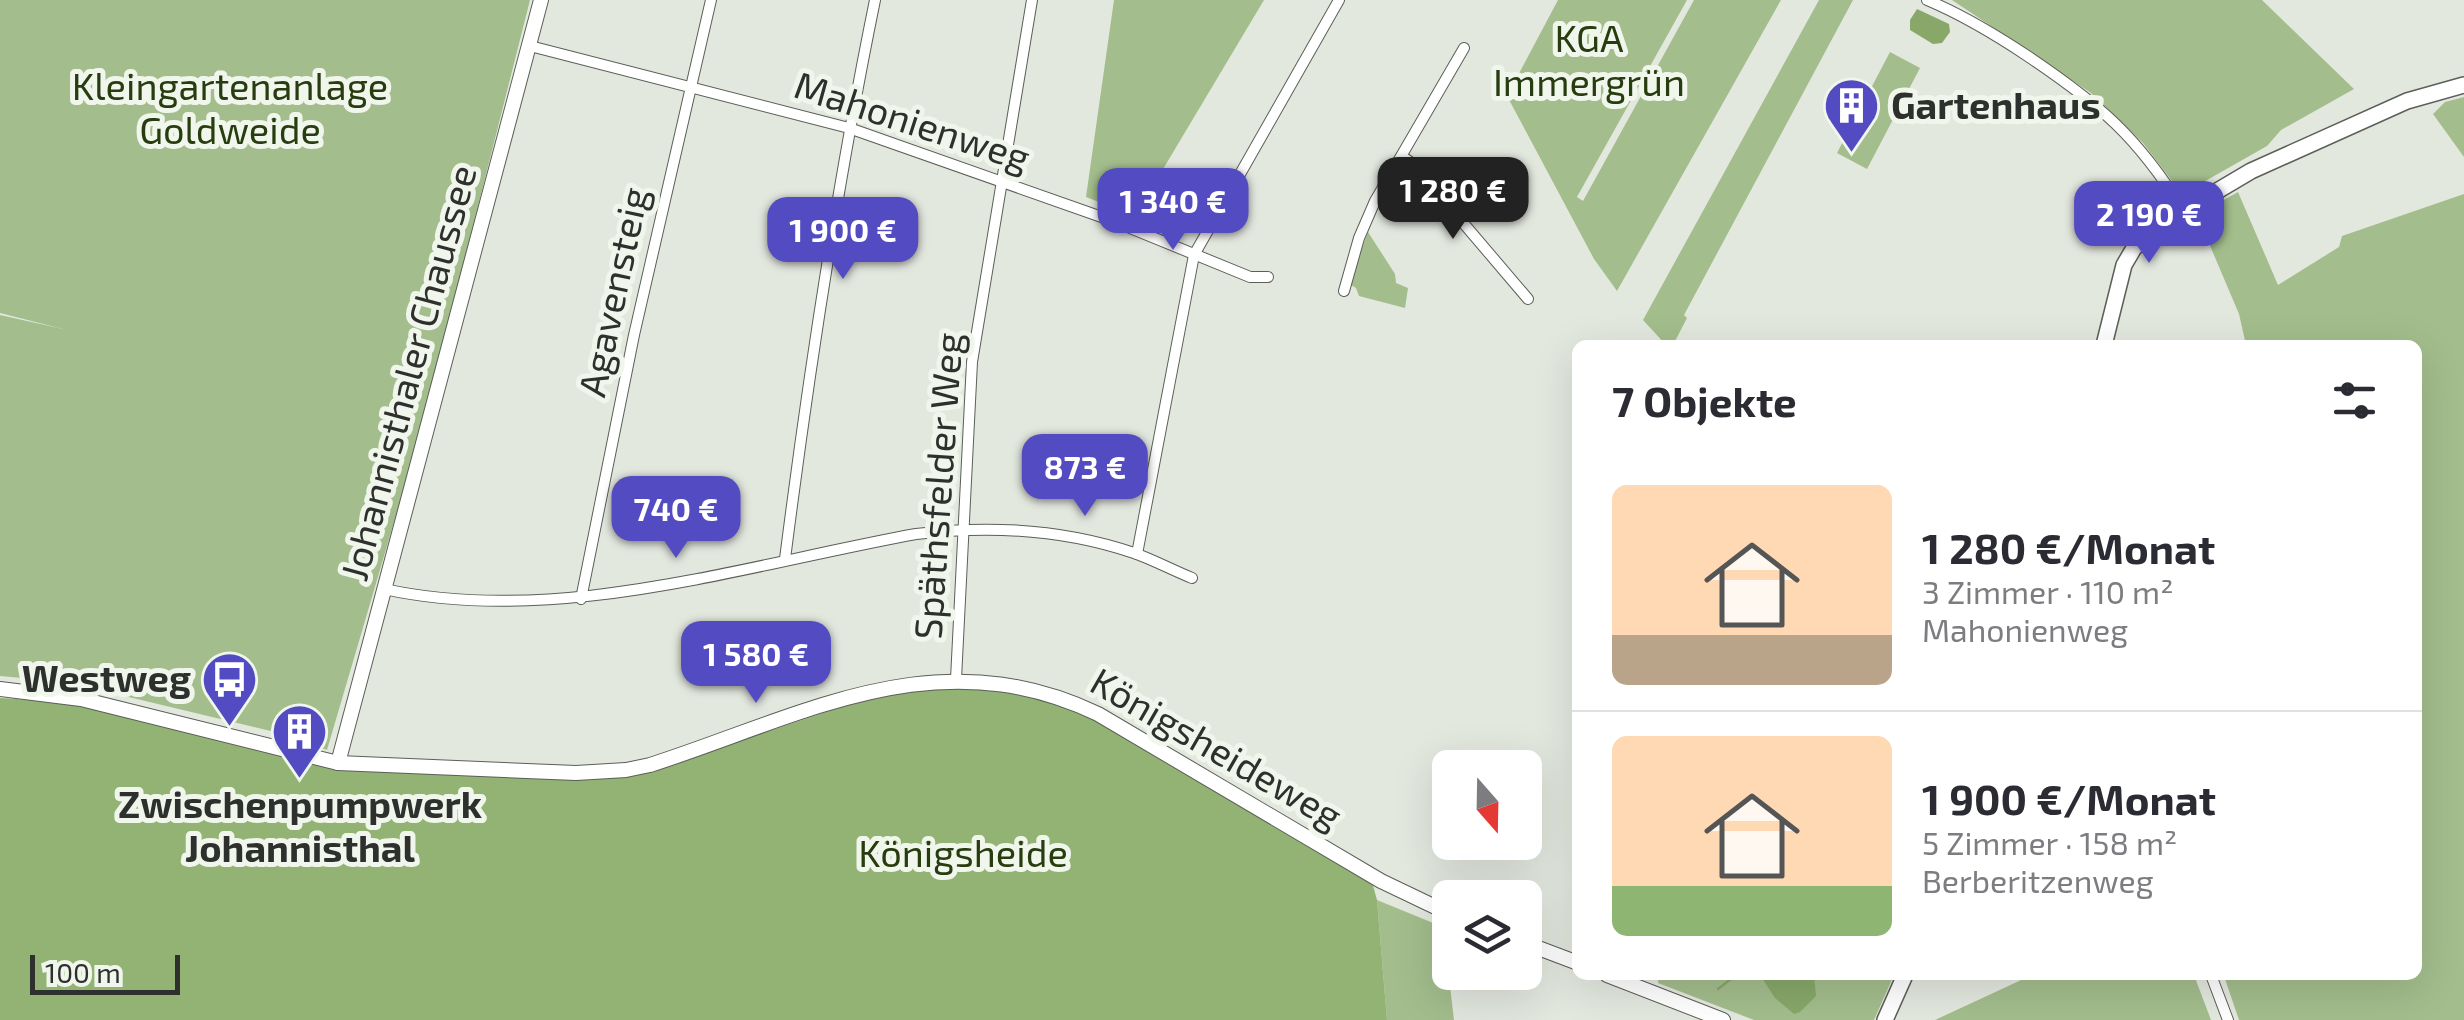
<!DOCTYPE html>
<html lang="de">
<head>
<meta charset="utf-8">
<style>
  body { margin:0; font-family:"Exo 2",sans-serif; background:#f7f7f7; color:#2b2b33; height:100vh; display:flex; flex-direction:column; font-size:38px; white-space:nowrap }
  * { box-sizing:border-box; margin:0 }
  p { font-size:32px; color:#7c7c81 }
  .icon { flex:none; width:55px; height:55px; fill:none; stroke:currentColor; stroke-width:2; stroke-linecap:round; stroke-linejoin:round }
  .map { position:relative; flex:1; overflow:hidden }
  .panel { position:absolute; left:1572px; top:340px; width:850px; height:640px; display:flex; flex-direction:column; background:#fff; border-radius:15px; box-shadow:0 10px 40px #0002 }
  .panel>* { flex:none }
  .needle { width:65px; rotate:160deg }
  .tools { position:absolute; left:1432px; top:750px; display:grid; gap:20px }
  .tools a { display:grid; place-items:center; width:110px; height:110px; border-radius:15px; background:#fff; box-shadow:0 10px 40px #0002; font-size:50px }
  .scale { position:absolute; left:30px; bottom:25px; width:150px; box-sizing:border-box; padding-left:10px; border:5px solid #2d302c; border-top:0; font-size:28px; line-height:35px; white-space:nowrap; color:#2d302c; -webkit-text-stroke:8px #f0f6ec; paint-order:stroke }
  .price { position:absolute; translate:-50% -85px; padding:0 22px; border-radius:20px; background:#534bc2; color:#fff; font-size:32px; line-height:65px; filter:drop-shadow(0 2px 5px #0008) }
  .price::after { content:''; position:absolute; left:50%; top:60px; width:30px; height:22px; margin-left:-15px; background:inherit; clip-path:polygon(0 0,100% 0,50% 100%) }
  .price.on { background:#222; color:#fff }
  ul { padding:0; list-style:none }
  li { display:flex; align-items:center; gap:30px; height:250px; padding:0 40px }
  li+li { border-top:2px solid #e1e1e2 }
  li span { display:grid; place-items:center; flex:none; width:280px; height:200px; border-radius:15px; color:#555 }
  li>.icon { margin-inline-start:auto }
  span .icon { width:120px; height:120px; fill:#fffc; stroke-width:1 }
  li b { font-size:42px }
  h2 { display:flex; justify-content:space-between; align-items:center; height:120px; padding:0 40px; font-size:42px }
  .map>svg:first-child { display:block }
  .green { fill:#a3bd8c }
  .forest { fill:#92b373 }
  .water { fill:#87a869 }
  .lines { fill:none; stroke-linecap:round; stroke-linejoin:round }
  .stream { stroke:#87a869; stroke-width:2.5 }
  .minor-casing { stroke:#5b5f57; stroke-width:12 }
  .tertiary-casing { stroke:#5b5f57; stroke-width:16 }
  .secondary-casing { stroke:#5b5f57; stroke-width:18 }
  .minor { stroke:#fff; stroke-width:10 }
  .tertiary { stroke:#fff; stroke-width:14 }
  .secondary { stroke:#fff; stroke-width:15 }
  .labels { text-anchor:middle; stroke-width:10; stroke-linejoin:round; paint-order:stroke }
  .park-label { font-size:38px; fill:#283d0f; stroke:#f0f6ec }
  .poi-label { font-size:38px; font-weight:bold; fill:#2d302c; stroke:#f0f6ec; text-anchor:start }
  .street-label { font-size:38px; fill:#2d302c; stroke:#f0f6ec }
</style>
</head>
<body>
<div class="map">
<svg width="2464" height="1020" viewBox="0 0 2464 1020">
  <rect width="100%" height="100%" fill="#e3e8df"/>
  <!-- green -->
  <g class="green">
    <polygon points="0,0 530,0 424,420 327,750 279,733 66,682 0,676 0,315 63,329 0,313"/>
    <polygon points="1114,0 1264,0 1135,216 1086,197"/>
    <polygon points="1558,0 1687,0 1577,197 1583,201 1694,0 1781,0 1617,291 1594,259 1507,96"/>
    <polygon points="1819,0 1853,0 1684,315 1687,318 1673,345 1666,345 1643,320"/>
    <polygon points="1952,0 2262,0 2354,89 2281,130 2267,146 2193,188 2172,181 2143,143 2091,93"/>
    <polygon points="1890,52 1920,68 1867,169 1837,153"/>
    <polygon points="2464,97 2464,157 2433,114 2445,102"/>
    <polygon points="2238,192 2278,285 2339,247 2342,236 2464,194 2464,1020 2239,1020 2224,976 2418,975 2418,345 2246,345 2239,314 2197,215"/>
    <polygon points="1368,232 1395,274 1396,283 1408,288 1405,308 1359,296 1356,288 1349,284"/>
    <polygon points="1377,900 1443,927 1454,1020 1387,1020"/>
    <polygon points="1659,975 1894,975 1874,1020 1754,1020 1658,983"/>
    <polygon points="2032,975 2194,975 2211,1020 1935,1020"/>
  </g>
  <!-- forest -->
  <polygon class="forest" points="912,688 1002,688 1080,711 1372,882 1377,900 1387,1020 0,1020 0,698 65,702 336,770 581,780 660,768 876,695"/>
  <!-- water -->
  <g class="water">
    <polygon points="1917,9 1949,24 1950,32 1942,43 1933,44 1910,30 1910,20"/>
    <polygon points="1760,975 1814,975 1816,996 1800,1012 1794,1014 1775,998"/>
  </g>
  <g class="lines">
    <!-- stream -->
    <polyline class="stream" points="1718,989 1736,975"/>
    <defs>
      <g id="minor">
        <path d="M1927 0C1963 15 1996 35 2029 57 2100 105 2137 136 2183 210"/>
        <polyline points="530,46 849,128 1113,221 1250,277 1268,277"/>
        <polyline points="1403,157 1413,164 1528,299"/>
        <polyline points="1344,291 1359,238 1375,201 1464,48"/>
        <polyline points="1137,554 1194,255 1339,0"/>
        <path d="M785 559C809 371 837 186 875 0"/>
        <path d="M384 589C557 627 745 565 916 534 990 525 1063 529 1134 553 1154 560 1172 570 1192 578"/>
        <polyline points="581,599 634,335 711,0"/>
        <polyline points="956,679 972,362 1032,0"/>
        <polyline points="2211,975 2228,1020"/>
      </g>
      <g id="tertiary">
        <path d="M0 689 81 699 338 763 576 773 626 770 650 765C805 715 936 637 1098 714L1381 881 1450 914"/>
        <polyline points="338,763 541,0"/>
        <polyline points="1525,943 1578,963"/>
        <polyline points="1607,975 1723,1020"/>
      </g>
      <g id="secondary">
        <polyline points="2104,345 2124,265 2134,248 2158,226 2251,171 2407,101 2464,85"/>
        <polyline points="1885,1020 1905,975"/>
      </g>
    </defs>
    <!-- minor casing -->
    <use href="#minor" class="minor-casing"/>
    <!-- tertiary casing -->
    <use href="#tertiary" class="tertiary-casing"/>
    <!-- secondary casing -->
    <use href="#secondary" class="secondary-casing"/>
    <!-- minor -->
    <use href="#minor" class="minor"/>
    <!-- tertiary -->
    <use href="#tertiary" class="tertiary"/>
    <!-- secondary -->
    <use href="#secondary" class="secondary"/>
  </g>
  <!-- icons -->
  <defs>
    <symbol id="building-pin" viewBox="-11 -11 22 30"><path d="M0 17L-7.5 6A9.5 9.5 0 1 1 7.5 6Z" fill="#534bc2" stroke="#f0f6ec"/><path d="M-4-6H4V6H1V3H-1V6H-4ZM-2.5-4.3h1.7v1.8h-1.7ZM.8-4.3h1.7v1.8H.8ZM-2.5-1h1.7V.8h-1.7ZM.8-1h1.7V.8H.8Z" fill="#fff"/></symbol>
    <symbol id="bus-pin" viewBox="-11 -11 22 30"><path d="M0 17L-7.5 6A9.5 9.5 0 1 1 7.5 6Z" fill="#534bc2" stroke="#f0f6ec"/><path d="M-5-6H5V4H4V6H2V4H-2V6H-4V4H-5ZM-3.5-4V0h7V-4ZM-3.5 1.2v1.5H-2V1.2ZM2 1.2v1.5H3.5V1.2Z" fill="#fff"/></symbol>
  </defs>
  <g fill-rule="evenodd">
    <use href="#building-pin" x="1820" y="74" width="63" height="86"/>
    <use href="#bus-pin" x="198" y="648" width="63" height="86"/>
    <use href="#building-pin" x="268" y="700" width="63" height="86"/>
  </g>
  <g class="labels">
    <!-- park labels -->
    <g class="park-label">
      <text x="1589" y="52">KGA<tspan x="1589" dy="44">Immergrün</tspan></text>
      <text x="230" y="100">Kleingartenanlage<tspan x="230" dy="44">Goldweide</tspan></text>
      <text x="963" y="867">Königsheide</text>
    </g>
    <!-- poi labels -->
    <g class="poi-label">
      <text x="1891" y="119">Gartenhaus</text>
      <text x="191" y="692" text-anchor="end">Westweg</text>
      <text x="300" y="818" text-anchor="middle">Zwischenpumpwerk<tspan x="300" dy="44">Johannisthal</tspan></text>
    </g>
    <!-- street labels -->
    <g class="street-label">
      <text transform="translate(912 122) rotate(18)" y="13">Mahonienweg</text>
      <text transform="translate(614 292) rotate(-78)" y="13">Agavensteig</text>
      <text transform="translate(409 373) rotate(-75)" y="13">Johannisthaler Chaussee</text>
      <text transform="translate(939 486) rotate(-86)" y="13">Späthsfelder Weg</text>
      <text transform="translate(1216 749) rotate(30)" y="13">Königsheideweg</text>
    </g>
  </g>
</svg>
<div class="tools">
<a><svg class="needle" viewBox="-14 -14 28 28"><path d="M0-13l5 13h-10z" fill="#e53935"/><path d="M0 13l5-13h-10z" fill="#7c7c81"/></svg></a>
<a><svg class="icon" aria-label="layers" viewBox="0 0 24 24"><path d="M12 4l9 5-9 5-9-5zM3 14l9 5 9-5"/></svg></a>
</div>
<div class="scale">100 m</div>
<b class="price on" style="left:1453px;top:242px">1 280 €</b>
<b class="price" style="left:1173px;top:253px">1 340 €</b>
<b class="price" style="left:2149px;top:266px">2 190 €</b>
<b class="price" style="left:843px;top:282px">1 900 €</b>
<b class="price" style="left:1085px;top:519px">873 €</b>
<b class="price" style="left:676px;top:561px">740 €</b>
<b class="price" style="left:756px;top:706px">1 580 €</b>
<section class="panel">
<h2>7 Objekte<svg class="icon" aria-label="filters" viewBox="0 0 24 24"><path d="M4 7h16M4 17h16"/><circle cx="9" cy="7" r="2"/><circle cx="15" cy="17" r="2"/></svg></h2>
<ul>
<li><span style="background:linear-gradient(#ffd9b3 75%,#b9a48a 0)"><svg class="icon" aria-label="home" viewBox="0 0 24 24"><path d="M3 11l9-7 9 7M6 9v11h12V9"/></svg></span><div><b>1 280 €/Monat</b><p>3 Zimmer · 110 m²</p><p>Mahonienweg</p></div></li>
<li><span style="background:linear-gradient(#ffd9b3 75%,#8fb573 0)"><svg class="icon" aria-label="home" viewBox="0 0 24 24"><path d="M3 11l9-7 9 7M6 9v11h12V9"/></svg></span><div><b>1 900 €/Monat</b><p>5 Zimmer · 158 m²</p><p>Berberitzenweg</p></div></li>
</ul>
</section>
</div>
</body>
</html>
